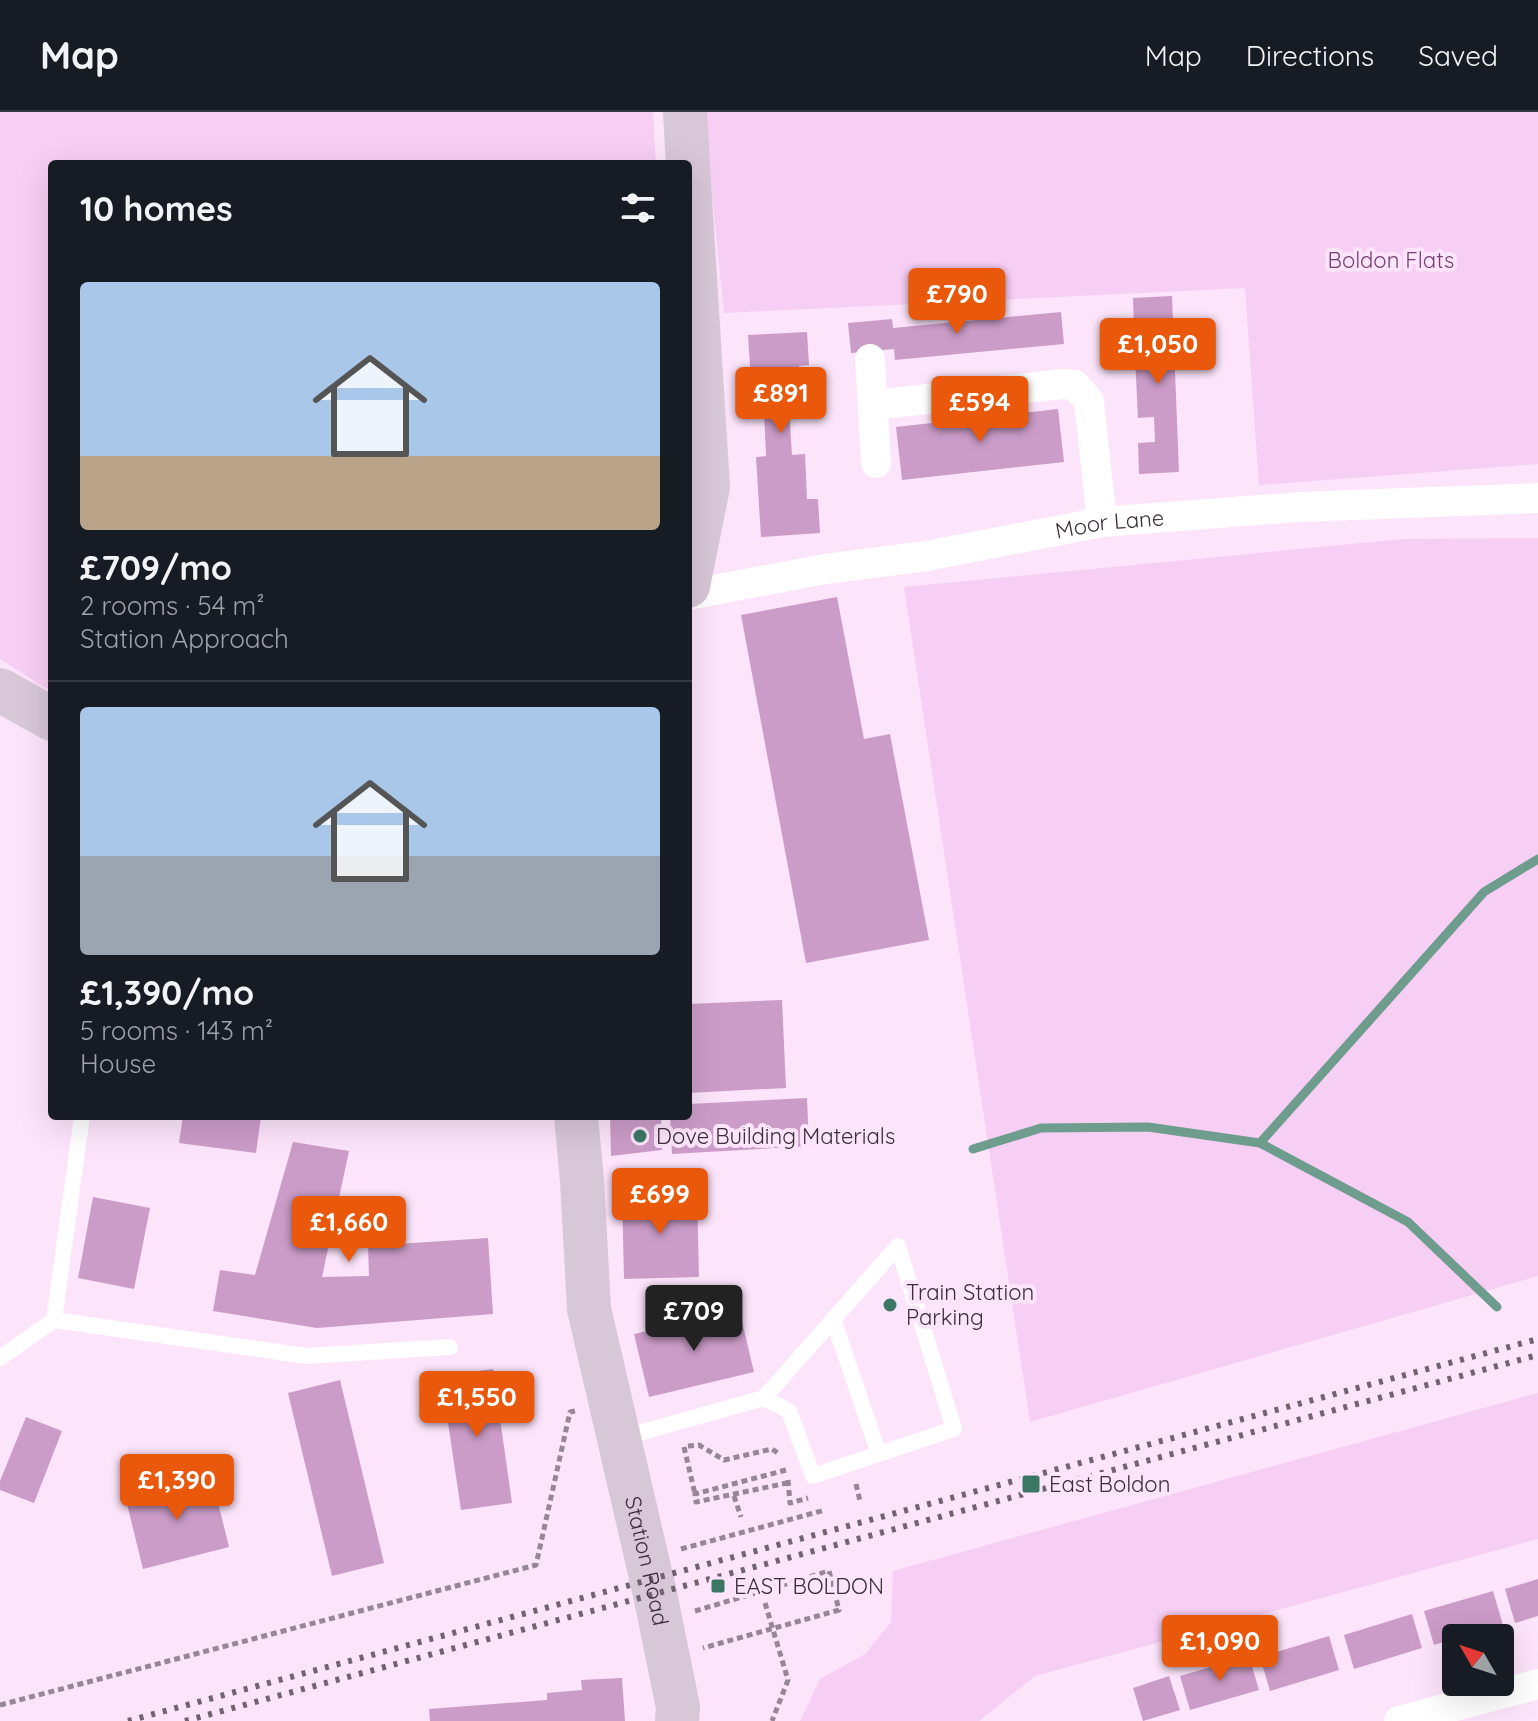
<!DOCTYPE html>
<html lang="en">
<head>
<meta charset="utf-8">
<style>
  body { margin:0; font-family:Quicksand,sans-serif; background:#20242c; color:#f1f3f6; height:100vh; display:flex; flex-direction:column; font-size:30px; white-space:nowrap }
  * { box-sizing:border-box; margin:0 }
  p { font-size:26px; color:#9ea1a6 }
  .icon { flex:none; width:44px; height:44px; fill:none; stroke:currentColor; stroke-width:2; stroke-linecap:round; stroke-linejoin:round }
  .map { position:relative; flex:1; overflow:hidden }
  .sheet { position:absolute; left:48px; top:48px; width:644px; height:960px; display:flex; flex-direction:column; background:#171b24; border-radius:8px; box-shadow:0 8px 32px #0002 }
  .sheet>* { flex:none }
  .needle { width:52px; rotate:309deg }
  .controls { position:absolute; left:1442px; top:1512px; display:grid; gap:16px }
  .controls a { display:grid; place-items:center; width:72px; height:72px; border-radius:8px; background:#171b24; box-shadow:0 8px 32px #0002; font-size:40px }
  .price { position:absolute; translate:-50% -68px; padding:0 18px; border-radius:8px; background:#ea580c; color:#fff; font-size:26px; line-height:52px; filter:drop-shadow(0 2px 4px #0008) }
  .price::after { content:''; position:absolute; left:50%; top:48px; width:24px; height:18px; margin-left:-12px; background:inherit; clip-path:polygon(0 0,100% 0,50% 100%) }
  .price.selected { background:#222; color:#fff }
  ul { padding:0; list-style:none }
  li { display:grid; align-content:center; gap:16px; height:424px; padding:0 32px }
  li+li { border-top:2px solid #363941 }
  li span { display:grid; place-items:center; height:248px; border-radius:8px; color:#555 }
  li>.icon { margin-inline-start:auto }
  span .icon { width:144px; height:144px; fill:#fffc; stroke-width:1 }
  li b { font-size:34px }
  h2 { display:flex; justify-content:space-between; align-items:center; height:96px; padding:0 32px; font-size:34px }
  header { display:flex; align-items:center; gap:48px; box-sizing:border-box; height:112px; padding:0 40px; background:#171b24; border-bottom:2px solid #363941 }
  header strong { font-size:38px }
  nav { display:flex; gap:44px; margin-inline-start:auto; font-size:28px }
  .map>svg:first-child { display:block }
  .green { fill:#f7cef4 }
  .lines { fill:none; stroke-linecap:round; stroke-linejoin:round }
  .stream { stroke:#6e9d8e; stroke-width:9 }
  .building { fill:#cb9cc8 }
  .path { stroke:#978695; stroke-width:5; stroke-dasharray:6 4; stroke-linecap:butt }
  .lane { stroke:#fff; stroke-width:16 }
  .street { stroke:#fff; stroke-width:30 }
  .secondary { stroke:#d8c7d7; stroke-width:44 }
  .rail { stroke:#726370; stroke-width:6; stroke-dasharray:4 8; stroke-linecap:butt }
  .poi-dot { fill:#3b7864; stroke:#fce4fa; stroke-width:3 }
  .labels { text-anchor:middle; stroke-width:8; stroke-linejoin:round; paint-order:stroke }
  .park-label { font-size:22px; fill:#773e75; stroke:#fce4fa }
  .street-label { font-size:22px; fill:#3a2f39; stroke:#fce4fa }
  .poi-label { font-size:22px; fill:#3a2f39; stroke:#fce4fa; text-anchor:start }
</style>
</head>
<body>
<header>
<strong>Map</strong>
<nav><a>Map</a><a>Directions</a><a>Saved</a></nav>
</header>
<div class="map">
<svg width="1538" height="1609" viewBox="0 0 1538 1609">
  <rect width="100%" height="100%" fill="#fce4fa"/>
  <!-- green -->
  <g class="green">
    <polygon points="0,0 653,0 656,52 52,52 52,580 0,547"/>
    <polygon points="704,0 1538,0 1538,352 1259,373 1245,176 724,201"/>
    <polygon points="1538,426 1538,1164 1030,1310 904,475 1404,427"/>
    <polygon points="1538,1281 1538,1427 1035,1564 979,1609 800,1609 820,1567 865,1542 891,1510 893,1459"/>
  </g>
  <g class="lines">
    <!-- stream -->
    <g class="stream">
      <polyline points="1260,1031 1484,780 1538,747"/>
      <polyline points="973,1037 1041,1016 1148,1015 1260,1031 1408,1110 1497,1195"/>
    </g>
  </g>
  <!-- building -->
  <g class="building">
    <polygon points="1172,184 1179,360 1139,362 1138,331 1155,330 1154,305 1138,306 1135,245 1153,244 1151,216 1134,217 1133,186"/>
    <polygon points="1061,200 1064,232 895,248 894,237 851,241 848,211 892,207 893,216"/>
    <polygon points="807,220 809,253 799,254 801,296 789,297 792,343 805,342 807,387 818,387 820,421 761,425 756,345 766,344 764,298 753,299 748,223"/>
    <polygon points="1058,297 1064,350 902,368 896,315"/>
    <polygon points="837,485 864,627 890,622 929,828 806,851 741,503"/>
    <polygon points="782,888 786,976 688,981 688,892"/>
    <polygon points="807,986 809,1034 672,1042 670,1004 688,1004 688,992"/>
    <polygon points="183,1004 261,1004 256,1041 179,1031"/>
    <polygon points="610,1004 661,1004 662,1038 611,1044"/>
    <polygon points="293,1030 349,1039 322,1165 369,1164 368,1134 488,1126 493,1202 317,1216 213,1199 220,1158 255,1163"/>
    <polygon points="697,1082 699,1165 624,1167 622,1083"/>
    <polygon points="93,1085 150,1096 134,1177 78,1166"/>
    <polygon points="739,1197 754,1260 649,1285 634,1222"/>
    <polygon points="493,1257 512,1391 461,1398 441,1264"/>
    <polygon points="340,1268 384,1451 332,1464 288,1281"/>
    <polygon points="26,1305 62,1319 34,1391 0,1378 0,1369"/>
    <polygon points="211,1362 229,1435 143,1457 125,1384"/>
    <polygon points="1538,1467 1538,1504 1515,1511 1505,1477"/>
    <polygon points="1493,1479 1503,1513 1434,1533 1424,1499"/>
    <polygon points="1412,1502 1422,1536 1354,1557 1344,1523"/>
    <polygon points="1329,1524 1339,1558 1270,1579 1260,1545"/>
    <polygon points="1249,1544 1259,1578 1190,1598 1180,1564"/>
    <polygon points="1169,1564 1180,1598 1143,1609 1133,1576"/>
    <polygon points="622,1566 625,1609 430,1609 429,1597 547,1588 547,1581 582,1578 581,1568"/>
  </g>
  <g class="lines">
    <!-- path -->
    <g class="path">
      <polyline points="688,1334 699,1333 724,1348 772,1337 779,1342"/>
      <polyline points="684,1335 695,1382"/>
      <polyline points="786,1358 695,1382 696,1390 787,1371"/>
      <polyline points="788,1368 790,1391 808,1386"/>
      <polyline points="856,1372 860,1389"/>
      <polyline points="734,1384 741,1405"/>
      <polyline points="681,1437 825,1398"/>
      <polyline points="765,1491 788,1568 772,1609"/>
      <polyline points="695,1499 829,1459 839,1498 703,1536"/>
      <polyline points="0,1593 536,1453 570,1300 575,1299"/>
    </g>
    <!-- lane -->
    <g class="lane">
      <polyline points="82,1004 54,1208 307,1244 450,1235"/>
      <polyline points="833,1207 879,1342"/>
      <polyline points="0,1246 54,1208"/>
      <polyline points="621,1326 764,1286 898,1134 954,1317 813,1364 789,1299 764,1286"/>
    </g>
    <!-- street -->
    <g class="street">
      <polyline points="870,247 876,351"/>
      <polyline points="874,293 1063,272 1075,273 1089,289 1102,410"/>
      <path id="s1" d="M688 483 825 457 927 444 1102 410 1299 395 1538 386"/>
      <polyline points="1399,1609 1538,1572"/>
    </g>
    <!-- secondary -->
    <g class="secondary">
      <polyline points="685,0 688,52"/>
      <polyline points="688,54 708,375 688,474"/>
      <polyline points="0,578 52,607"/>
      <path id="s2" d="M576 1004 582 1069 589 1197 655 1482 678 1595 677 1609"/>
    </g>
    <!-- rail -->
    <g class="rail">
      <polyline points="128,1609 1538,1227"/>
      <polyline points="185,1609 1538,1243"/>
    </g>
  </g>
  <!-- markers -->
  <g class="poi-dot">
    <circle cx="640" cy="1024" r="8"/>
    <circle cx="890" cy="1193" r="8"/>
    <rect x="1021" y="1362" width="20" height="20" rx="4"/>
    <rect x="710" y="1466" width="16" height="16" rx="4"/>
  </g>
  <g class="labels">
    <!-- park labels -->
    <g class="park-label">
      <text x="1391" y="156">Boldon Flats</text>
    </g>
    <!-- street labels -->
    <g class="street-label">
      <text dy="8" stroke="none"><textPath href="#s1" startOffset="428">Moor Lane</textPath></text>
      <text dy="8" stroke="none"><textPath href="#s2" startOffset="452">Station Road</textPath></text>
    </g>
    <!-- poi labels -->
    <g class="poi-label">
      <text x="656" y="1032">Dove Building Materials</text>
      <text x="906" y="1188">Train Station<tspan x="906" dy="25">Parking</tspan></text>
      <text x="1049" y="1380">East Boldon</text>
      <text x="734" y="1482">EAST BOLDON</text>
    </g>
  </g>
</svg>
<div class="controls">
<a><svg class="needle" viewBox="-14 -14 28 28"><path d="M0-13l5 13h-10z" fill="#e53935"/><path d="M0 13l5-13h-10z" fill="#9ea1a6"/></svg></a>
</div>
<b class="price" style="left:957px;top:224px">£790</b>
<b class="price" style="left:1158px;top:274px">£1,050</b>
<b class="price" style="left:781px;top:323px">£891</b>
<b class="price" style="left:980px;top:332px">£594</b>
<b class="price" style="left:660px;top:1124px">£699</b>
<b class="price" style="left:349px;top:1152px">£1,660</b>
<b class="price selected" style="left:694px;top:1241px">£709</b>
<b class="price" style="left:477px;top:1327px">£1,550</b>
<b class="price" style="left:177px;top:1410px">£1,390</b>
<b class="price" style="left:1220px;top:1571px">£1,090</b>
<section class="sheet">
<h2>10 homes<svg class="icon" aria-label="filters" viewBox="0 0 24 24"><path d="M4 7h16M4 17h16"/><circle cx="9" cy="7" r="2"/><circle cx="15" cy="17" r="2"/></svg></h2>
<ul>
<li><span style="background:linear-gradient(#a9c7e8 70%,#b9a48a 0)"><svg class="icon" aria-label="home" viewBox="0 0 24 24"><path d="M3 11l9-7 9 7M6 9v11h12V9"/></svg></span><div><b>£709/mo</b><p>2 rooms · 54 m²</p><p>Station Approach</p></div></li>
<li><span style="background:linear-gradient(#a9c7e8 60%,#9aa5b1 0)"><svg class="icon" aria-label="home" viewBox="0 0 24 24"><path d="M3 11l9-7 9 7M6 9v11h12V9"/></svg></span><div><b>£1,390/mo</b><p>5 rooms · 143 m²</p><p>House</p></div></li>
</ul>
</section>
</div>
</body>
</html>
